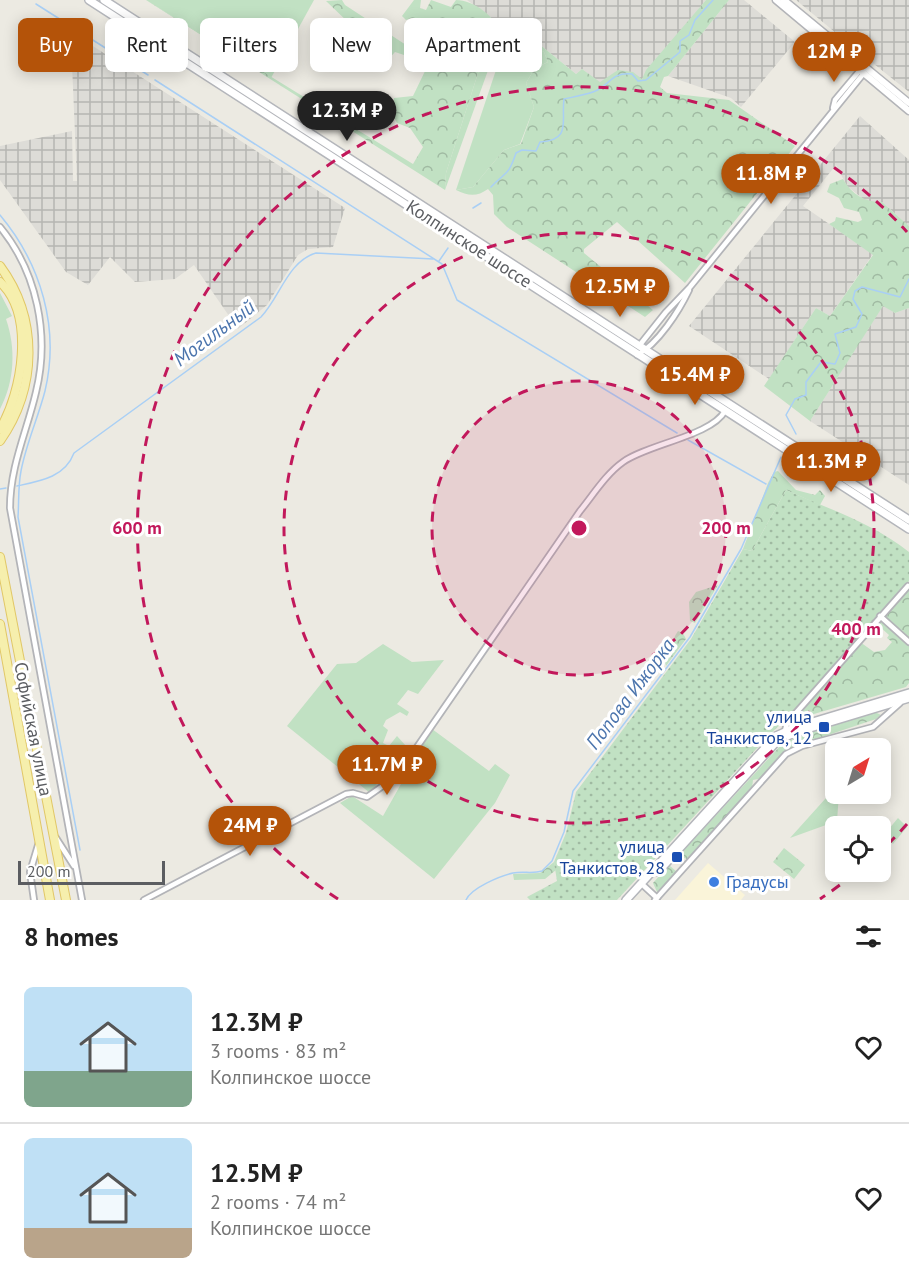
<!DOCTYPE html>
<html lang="en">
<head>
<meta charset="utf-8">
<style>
  body { margin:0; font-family:"PT Sans",sans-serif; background:#f6f6f6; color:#222; height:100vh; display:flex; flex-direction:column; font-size:22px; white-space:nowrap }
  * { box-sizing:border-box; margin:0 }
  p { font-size:20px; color:#767676 }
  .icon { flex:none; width:33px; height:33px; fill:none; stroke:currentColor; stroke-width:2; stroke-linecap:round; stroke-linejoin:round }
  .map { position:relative; height:900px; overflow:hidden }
  .drawer { display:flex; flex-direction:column; background:#fff; flex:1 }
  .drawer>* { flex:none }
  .banner { position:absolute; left:18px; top:18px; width:600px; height:54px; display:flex; gap:12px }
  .needle { width:39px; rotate:38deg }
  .controls { position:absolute; left:825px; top:738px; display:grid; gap:12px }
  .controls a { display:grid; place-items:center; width:66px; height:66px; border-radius:9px; background:#fff; box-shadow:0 3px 15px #0003; font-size:30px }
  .scale { position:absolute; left:18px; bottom:15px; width:147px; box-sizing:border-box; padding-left:6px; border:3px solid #5b5d61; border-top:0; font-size:16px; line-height:21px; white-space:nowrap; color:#5b5d61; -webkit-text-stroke:4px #fff; paint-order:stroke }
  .price { position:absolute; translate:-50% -51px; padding:0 14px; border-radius:21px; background:#b45309; color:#fff; font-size:20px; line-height:39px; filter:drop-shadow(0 2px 3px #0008) }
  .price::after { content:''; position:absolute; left:50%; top:36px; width:18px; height:14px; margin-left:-9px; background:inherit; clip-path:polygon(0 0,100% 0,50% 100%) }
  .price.selected { background:#222; color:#fff }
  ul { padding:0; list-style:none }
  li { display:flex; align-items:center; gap:18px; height:150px; padding:0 24px }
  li+li { border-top:2px solid #e0e0e0 }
  li span { display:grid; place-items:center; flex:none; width:168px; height:120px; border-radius:9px; color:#555 }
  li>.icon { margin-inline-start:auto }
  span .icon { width:72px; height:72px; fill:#fffc; stroke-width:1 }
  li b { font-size:26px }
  h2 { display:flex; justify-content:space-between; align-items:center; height:72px; padding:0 24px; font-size:26px }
  .pill { padding:0 21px; border-radius:9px; background:#fff; box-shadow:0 3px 15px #0003; font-size:21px; line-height:54px }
  .pill.selected { background:#b45309; color:#fff }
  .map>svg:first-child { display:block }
  .commercial { fill:#faf4d9 }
  .industrial { fill:url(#industrial-grid) }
  .grass { fill:#c1e1c3 }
  .forest { fill:url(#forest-crowns) }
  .garden { fill:url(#garden-dots) }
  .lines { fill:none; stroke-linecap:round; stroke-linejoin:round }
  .stream { stroke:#a9cff5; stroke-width:1.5 }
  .minor-casing { stroke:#b3b4b8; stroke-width:8 }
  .tertiary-casing { stroke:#b3b4b8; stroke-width:9 }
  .secondary-casing { stroke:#b4b6bb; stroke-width:10 }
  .primary-casing { stroke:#e1c766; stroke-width:10 }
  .minor { stroke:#fff; stroke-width:4.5 }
  .tertiary { stroke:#fff; stroke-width:6 }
  .secondary { stroke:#fff; stroke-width:7 }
  .primary { stroke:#f6efad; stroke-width:8 }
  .ring { fill:none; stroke:#c2185b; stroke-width:3; stroke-dasharray:10 8 }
  .transit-dot { fill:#1a4fb4; stroke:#fff; stroke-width:2 }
  .shop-dot { fill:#3f7fe0; stroke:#fff; stroke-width:2 }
  .labels { text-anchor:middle; stroke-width:6; stroke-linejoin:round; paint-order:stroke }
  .street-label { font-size:18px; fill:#5b5d61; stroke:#fff }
  .transit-label { font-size:18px; fill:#164399; stroke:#fff; text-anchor:end }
  .shop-label { font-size:18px; fill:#366cbe; stroke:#fff; text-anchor:start }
  .water-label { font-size:20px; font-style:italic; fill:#4c75ad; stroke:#fff }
  .centre { fill:#c2185b; stroke:#fff; stroke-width:3 }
  .ring-label { font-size:18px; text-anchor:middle; font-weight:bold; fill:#c2185b; stroke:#fff; stroke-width:6; stroke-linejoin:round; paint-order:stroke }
</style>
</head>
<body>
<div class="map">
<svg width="909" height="900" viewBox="0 0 909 900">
  <defs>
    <pattern id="industrial-grid" width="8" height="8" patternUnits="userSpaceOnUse" patternTransform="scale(1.5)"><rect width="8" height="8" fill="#dddcd7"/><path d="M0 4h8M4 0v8" fill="none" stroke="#b6b6b2"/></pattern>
    <pattern id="forest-crowns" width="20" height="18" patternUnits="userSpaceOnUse" patternTransform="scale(1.5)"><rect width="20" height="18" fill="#c1e1c3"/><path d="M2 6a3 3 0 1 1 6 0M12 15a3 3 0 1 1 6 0" fill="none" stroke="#a0baa2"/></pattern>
    <pattern id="garden-dots" width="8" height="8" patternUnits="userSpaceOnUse" patternTransform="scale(1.5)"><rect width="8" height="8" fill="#c1e1c3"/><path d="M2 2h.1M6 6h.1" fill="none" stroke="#a0baa2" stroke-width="1.8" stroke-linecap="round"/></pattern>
  </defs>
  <rect width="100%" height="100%" fill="#eceae2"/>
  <!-- commercial -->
  <polygon class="commercial" points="708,863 745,895 741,900 675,900"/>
  <!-- industrial -->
  <g class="industrial">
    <polygon points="467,0 706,0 642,79 599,82 582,69 576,74 533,39 526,44"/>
    <polygon points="729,0 744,0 795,42 741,107 731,98 668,76"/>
    <polygon points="796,0 909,0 909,92 859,52"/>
    <polygon points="85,41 345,208 333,247 308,249 298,255 267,305 238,329 194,265 175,279 135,282 110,257 88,285 66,272 0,180 0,146 72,131 73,181 77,181 72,64"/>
    <polygon points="860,116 909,160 909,226 882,202 867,202 847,186 836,165 803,206 873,254 830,316 816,308 769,379 689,326"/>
    <polygon points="883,305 895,313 909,308 909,485 810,421"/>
  </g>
  <!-- grass -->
  <g class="grass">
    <polygon points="146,0 314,0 271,78"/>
    <polygon points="509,31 544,52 548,62 535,68 526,83 534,107 520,144 504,150 473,187 456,190"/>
    <polygon points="500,37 445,190 446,173 480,67 489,60"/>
    <path d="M0 293 12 316 6 319C16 348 15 381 0 409Z"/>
    <polygon points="383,644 412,662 444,660 418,694 408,690 397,704 409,712 407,716 400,712 386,720 383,726 388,730 383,743 389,746 397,736 406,746 370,793 287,726 337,664 356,663"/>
    <polygon points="432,729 489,771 495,764 510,775 495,803 434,879 340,803 352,796 383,816"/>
    <polygon points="835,788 836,794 839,794 837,821 790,838"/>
    <polygon points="898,818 907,827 893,844 883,836"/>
  </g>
  <!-- forest -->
  <g class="forest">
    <path d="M146 0 413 164 423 147 410 128 397 123 392 114 394 98 413 96 426 69 407 56 395 52 386 62 379 58 377 42 350 24 326 1 342 0 345 5 429 60 436 41 446 44 456 28 446 21 434 35 412 18 406 20 402 16 414 0H421L420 8 426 10 431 0 451 7 456 0C474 0 496 17 501 34L489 60 480 67 446 173 445 190Z"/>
    <path d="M706 0H729L668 76 664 77 660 87 667 93 729 100 795 146 685 283 617 222 584 249V253L653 310 645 317 507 227 494 214 493 195 488 189C477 197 468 196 456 190L473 187 504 150 521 144 534 107 526 83 535 68 548 62 544 52 526 44 533 39 576 74 582 69 600 82 618 70 633 72 642 79 646 70Z"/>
    <path d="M843 179C852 195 865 202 882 202L909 226V308L895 313 883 306 810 421 764 386 816 308 830 316 873 255 829 224 835 221 836 217 858 222 862 220 859 212 844 208 839 198 827 192 830 184Z"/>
    <polygon points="778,471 796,490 815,495 820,490 825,496 820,505 786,490 752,551 743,549 768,483 774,472"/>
    <polygon points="718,585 695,623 690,621 689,602 696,592"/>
    <polygon points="909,587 909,638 883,616"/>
    <polygon points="876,622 884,622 909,644 909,683 906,687 790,721 860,642 874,652 885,650 892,642 887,638 889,635 880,627 875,631 871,628"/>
    <path d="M678 631 683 633 686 639 666 666 665 662C670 652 671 641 678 631Z"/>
    <polygon points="875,712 881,715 876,719 795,746 787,751 763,778 753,780 752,788 691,859 688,860 683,857 684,850 782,744 812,731 824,732 837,723"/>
    <polygon points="784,848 805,865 794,879 773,862"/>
    <polygon points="554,862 556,870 545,879 514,880 513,874 540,873"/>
    <polygon points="669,865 677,872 657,892 653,883"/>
  </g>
  <!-- garden -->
  <path class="garden" d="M786 490C827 508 874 524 909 552V581L793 713 770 734 617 900H530L527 897 557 881 554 862 566 833 576 792 691 639 743 549 752 551Z"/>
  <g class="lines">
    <!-- stream -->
    <g class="stream">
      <polyline points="36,4 148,75"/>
      <polyline points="155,80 442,264 457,300 677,433"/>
      <path d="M491 187C506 171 508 177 516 153L522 150 536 151 540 142C572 140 561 121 564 99 573 97 584 95 593 92 611 86 609 72 632 74L638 81 646 80 680 52V41L689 35 695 20 713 0"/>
      <polyline points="473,208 481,203"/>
      <path d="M0 215C41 264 60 328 45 391 38 418 26 444 21 471 18 486 19 502 18 517L80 850"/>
      <polyline points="439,261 448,248"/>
      <polyline points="796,434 786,415 795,399 806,395 806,382 821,362 835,364 840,353 835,334 856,327 862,314 853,299 855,291 862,287 900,297 909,279"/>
      <polyline points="688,440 766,484"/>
      <path d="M17 486C41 481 65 477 74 453L261 317C280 297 288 261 316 253L433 259"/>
      <polyline points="0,489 6,488"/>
      <path d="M466 900C471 888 500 876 513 873 523 871 533 874 542 871L552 861 564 832 573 791 690 637 741 549 781 457"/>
    </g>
    <defs>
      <g id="minor">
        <polyline points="833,108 835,100 861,69"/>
        <path d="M0 227C37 272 50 335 36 392 27 431 10 466 10 508L82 900"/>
        <polyline points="639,346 666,312 690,287 864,73"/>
        <path d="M637 355C658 344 679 311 689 290"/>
        <polyline points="880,616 909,642"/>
        <polyline points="785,731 787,723 908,586"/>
        <polyline points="56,838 74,866"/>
        <polyline points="644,886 657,898"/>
        <polyline points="34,900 30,872 39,842"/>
        <path d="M144 900 346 794 353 793 367 797 397 776 580 511C593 495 606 474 623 462 648 444 711 436 725 411"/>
        <polyline points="655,900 786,754 802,746 873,727 900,703"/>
      </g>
      <g id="tertiary">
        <polyline points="776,0 909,111"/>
        <polyline points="784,0 909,103"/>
      </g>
      <g id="secondary">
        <polyline points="89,0 909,529"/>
        <polyline points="104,0 909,520"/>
        <polyline points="658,872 778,740 797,732 909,698"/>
        <polyline points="626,900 776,736 796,727 909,693"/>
      </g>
      <g id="primary">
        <path d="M0 266C39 319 37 388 0 441"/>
        <path d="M0 282C36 315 22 393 0 429"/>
        <polyline points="0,557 66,900"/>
        <polyline points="0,624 50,900"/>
      </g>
    </defs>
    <!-- minor casing -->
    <use href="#minor" class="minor-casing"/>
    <!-- tertiary casing -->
    <use href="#tertiary" class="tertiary-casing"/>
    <!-- secondary casing -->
    <use href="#secondary" class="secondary-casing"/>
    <!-- primary casing -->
    <use href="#primary" class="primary-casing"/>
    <!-- minor -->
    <use href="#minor" class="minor"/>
    <!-- tertiary -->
    <use href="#tertiary" class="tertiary"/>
    <!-- secondary -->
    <use href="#secondary" class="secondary"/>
    <!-- primary -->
    <use href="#primary" class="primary"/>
  </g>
  <!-- distance rings -->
  <circle cx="579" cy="528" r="147" fill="#c2185b" fill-opacity=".12"/>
  <g class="ring">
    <circle cx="579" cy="528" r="147"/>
    <circle cx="579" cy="528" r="295"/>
    <path d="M907 824A442 442 0 0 1 883 849M854 874A442 442 0 0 1 820 899M338 899A442 442 0 1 1 907 232"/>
  </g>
  <!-- markers -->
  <g class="transit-dot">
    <rect x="818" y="721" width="12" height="12" rx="3"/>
    <rect x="671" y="851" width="12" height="12" rx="3"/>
  </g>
  <circle class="shop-dot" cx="714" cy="882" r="6"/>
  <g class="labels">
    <!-- street labels -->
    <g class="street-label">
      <text transform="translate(469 244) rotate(33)" y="6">Колпинское шоссе</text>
      <text transform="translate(33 729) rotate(79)" y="6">Софийская улица</text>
    </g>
    <!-- transit labels -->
    <g class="transit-label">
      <text x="812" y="723">улица<tspan x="812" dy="21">Танкистов, 12</tspan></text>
      <text x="665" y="853">улица<tspan x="665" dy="21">Танкистов, 28</tspan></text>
    </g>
    <!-- shop labels -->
    <g class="shop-label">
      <text x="726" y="888">Градусы</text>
    </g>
    <!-- water labels -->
    <g class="water-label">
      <text transform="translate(214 333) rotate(-37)" y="7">Могильный</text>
      <text transform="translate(630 694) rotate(-53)" y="7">Попова Ижорка</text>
    </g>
  </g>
  <circle cx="579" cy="528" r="9" class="centre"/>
  <g class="ring-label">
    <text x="726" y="534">200 m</text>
    <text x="137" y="534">600 m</text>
    <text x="856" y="635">400 m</text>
  </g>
</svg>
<div class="controls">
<a><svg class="needle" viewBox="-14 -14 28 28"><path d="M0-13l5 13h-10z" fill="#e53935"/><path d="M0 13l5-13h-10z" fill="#767676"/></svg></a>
<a><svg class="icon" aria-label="locate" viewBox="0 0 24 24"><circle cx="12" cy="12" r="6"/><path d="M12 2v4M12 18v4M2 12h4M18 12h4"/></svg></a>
</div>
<div class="scale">200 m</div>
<b class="price" style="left:834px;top:83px">12M ₽</b>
<b class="price selected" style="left:347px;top:142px">12.3M ₽</b>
<b class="price" style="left:771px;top:205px">11.8M ₽</b>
<b class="price" style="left:620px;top:318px">12.5M ₽</b>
<b class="price" style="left:695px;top:406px">15.4M ₽</b>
<b class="price" style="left:831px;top:493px">11.3M ₽</b>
<b class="price" style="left:387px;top:796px">11.7M ₽</b>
<b class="price" style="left:250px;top:857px">24M ₽</b>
<div class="banner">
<a class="pill selected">Buy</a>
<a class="pill">Rent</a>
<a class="pill">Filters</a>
<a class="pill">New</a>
<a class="pill">Apartment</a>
</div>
</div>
<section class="drawer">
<h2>8 homes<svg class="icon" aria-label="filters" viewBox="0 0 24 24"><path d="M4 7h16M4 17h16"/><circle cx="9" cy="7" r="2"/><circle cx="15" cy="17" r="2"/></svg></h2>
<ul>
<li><span style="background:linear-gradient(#bfe0f5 70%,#7fa58c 0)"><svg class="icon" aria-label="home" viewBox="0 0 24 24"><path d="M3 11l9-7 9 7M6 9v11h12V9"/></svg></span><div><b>12.3M ₽</b><p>3 rooms · 83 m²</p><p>Колпинское шоссе</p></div><svg class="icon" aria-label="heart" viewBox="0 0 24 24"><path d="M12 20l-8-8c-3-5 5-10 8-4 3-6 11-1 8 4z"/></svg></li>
<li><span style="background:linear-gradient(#bfe0f5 75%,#b9a48a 0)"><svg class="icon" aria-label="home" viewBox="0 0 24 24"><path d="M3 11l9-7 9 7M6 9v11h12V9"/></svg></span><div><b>12.5M ₽</b><p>2 rooms · 74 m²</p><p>Колпинское шоссе</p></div><svg class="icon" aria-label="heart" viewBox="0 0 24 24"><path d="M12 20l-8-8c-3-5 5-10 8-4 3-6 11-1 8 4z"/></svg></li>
</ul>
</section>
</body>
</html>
